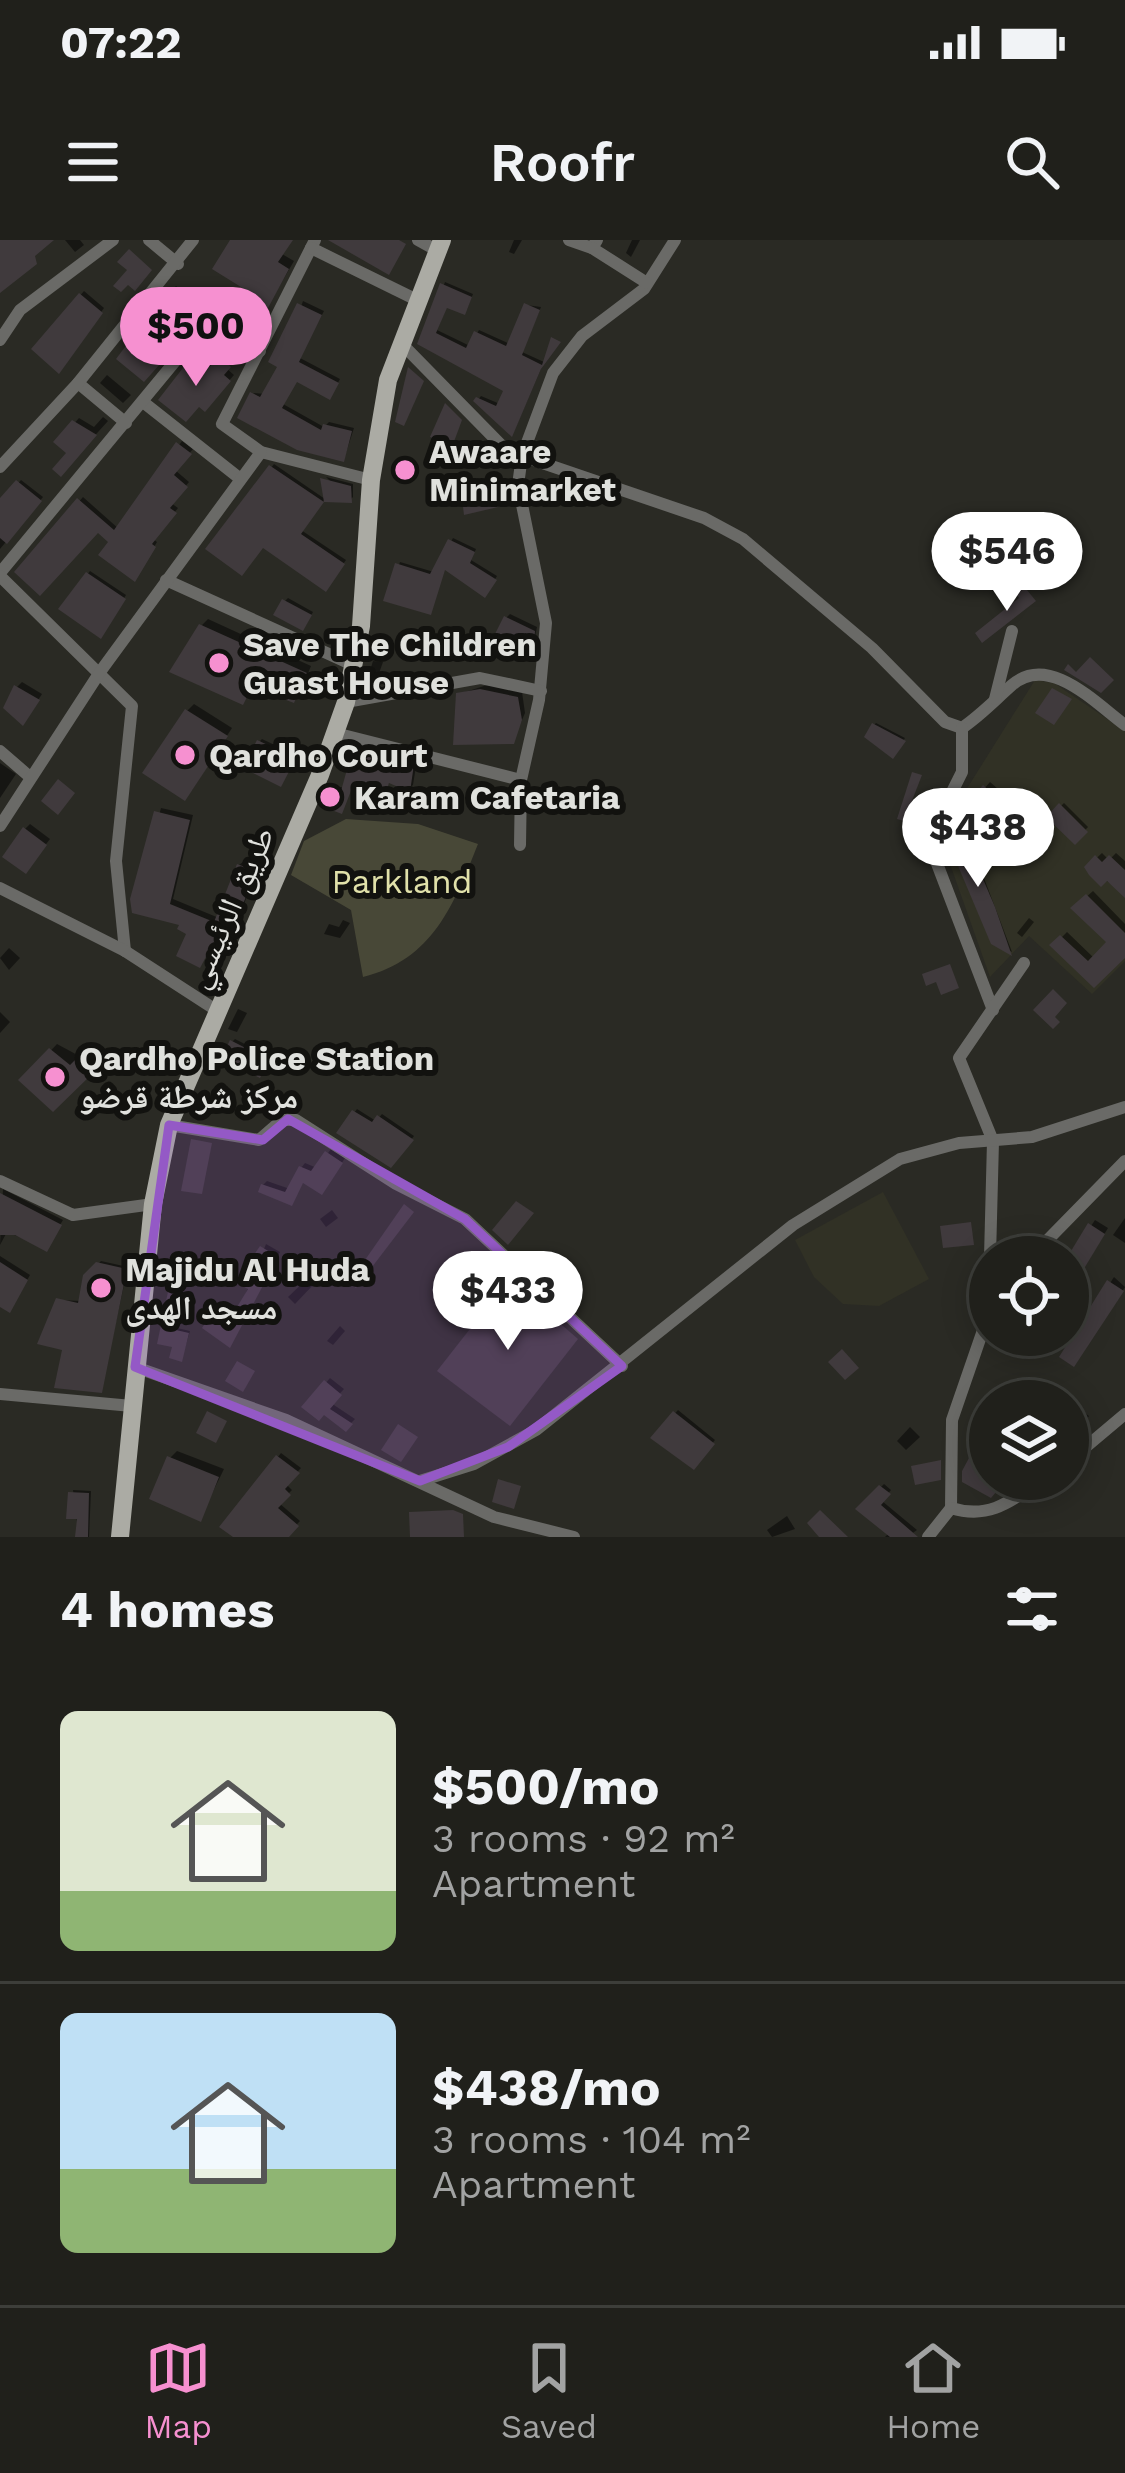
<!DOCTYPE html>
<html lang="en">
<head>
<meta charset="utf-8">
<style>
  body { margin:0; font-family:"Work Sans","Noto Naskh Arabic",sans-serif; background:#2d2d28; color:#f1f3f6; height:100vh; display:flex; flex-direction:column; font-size:45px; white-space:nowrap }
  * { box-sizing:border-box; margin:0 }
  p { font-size:39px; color:#a2a3a3 }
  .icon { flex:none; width:66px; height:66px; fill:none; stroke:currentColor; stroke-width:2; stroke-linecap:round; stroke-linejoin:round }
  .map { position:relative; height:1297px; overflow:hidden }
  .details { display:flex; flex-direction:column; background:#20201b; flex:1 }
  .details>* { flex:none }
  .tools { position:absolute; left:969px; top:996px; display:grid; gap:24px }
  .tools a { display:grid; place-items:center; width:120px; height:120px; border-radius:50%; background:#20201b; box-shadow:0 6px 30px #0003,0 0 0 3px #3d3e3a; font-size:60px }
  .price { position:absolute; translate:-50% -102px; padding:0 27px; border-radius:42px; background:#fff; color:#222; font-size:39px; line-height:78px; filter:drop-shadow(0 3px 6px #0008) }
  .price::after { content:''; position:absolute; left:50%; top:72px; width:36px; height:27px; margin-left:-18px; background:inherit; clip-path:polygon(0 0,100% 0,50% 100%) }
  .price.current { background:#f690d0; color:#111 }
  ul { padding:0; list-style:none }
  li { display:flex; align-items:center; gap:36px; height:300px; padding:0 60px }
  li+li { border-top:3px solid #3d3e3a }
  li span { display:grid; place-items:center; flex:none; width:336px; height:240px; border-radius:18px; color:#555 }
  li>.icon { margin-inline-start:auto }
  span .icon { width:144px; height:144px; fill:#fffc; stroke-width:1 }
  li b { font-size:51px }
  h2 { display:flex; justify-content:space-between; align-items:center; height:144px; padding:0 60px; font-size:51px }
  .status { display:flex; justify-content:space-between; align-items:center; height:84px; padding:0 60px; background:#20201b; direction:ltr }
  .status svg { height:33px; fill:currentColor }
  header { display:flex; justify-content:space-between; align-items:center; height:156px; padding:0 60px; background:#20201b; font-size:54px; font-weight:600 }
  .menu { display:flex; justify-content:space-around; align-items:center; height:168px; border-top:3px solid #3d3e3a; background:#20201b; font-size:33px; color:#a2a3a3 }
  .menu a { display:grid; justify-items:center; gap:6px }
  .menu .current { color:#f690d0 }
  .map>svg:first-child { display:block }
  .built { fill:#313125 }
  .green { fill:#484837 }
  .shadow { fill:#0007 }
  .building { fill:#403a3d }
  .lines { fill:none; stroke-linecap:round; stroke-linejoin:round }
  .minor { stroke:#6a6a67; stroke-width:12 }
  .primary { stroke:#ababa4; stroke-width:18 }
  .marked { fill:#9459c6; fill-opacity:0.2; stroke:#9459c6; stroke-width:9; stroke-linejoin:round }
  .poi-dot { fill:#f690d0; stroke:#12120f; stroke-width:4.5 }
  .labels { text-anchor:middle; stroke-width:12; stroke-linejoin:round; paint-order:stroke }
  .poi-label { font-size:33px; font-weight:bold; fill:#e0e1dd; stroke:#12120f; text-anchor:start }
  .park-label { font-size:33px; fill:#e1e1aa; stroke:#12120f }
  .street-label { font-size:33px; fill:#e0e1dd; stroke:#12120f }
</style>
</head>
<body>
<div class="status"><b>07:22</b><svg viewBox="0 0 49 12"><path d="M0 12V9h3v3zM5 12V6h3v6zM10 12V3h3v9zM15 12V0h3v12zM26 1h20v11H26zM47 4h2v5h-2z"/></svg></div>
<header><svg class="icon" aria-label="menu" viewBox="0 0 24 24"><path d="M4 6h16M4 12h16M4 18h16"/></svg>Roofr<svg class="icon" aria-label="search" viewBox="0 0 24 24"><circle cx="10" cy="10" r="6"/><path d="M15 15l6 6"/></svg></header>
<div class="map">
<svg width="1125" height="1297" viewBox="0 0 1125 1297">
  <rect width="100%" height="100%" fill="#2a2a24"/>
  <!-- built -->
  <g class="built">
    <polygon points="1035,440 1054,443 1125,491 1125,721 1092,754 1029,696 990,737 939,593"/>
    <polygon points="883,952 929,1039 879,1066 843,1064 814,1037 795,1000"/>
  </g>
  <!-- green -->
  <path class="green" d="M346 579 418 584 478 604C454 664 433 720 363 737L351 670 291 635 304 601Z"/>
  <!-- shadow -->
  <g class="shadow">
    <polygon points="65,0 80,0 84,5 75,12"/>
    <polygon points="234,0 292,0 282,14 294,21 254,90"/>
    <polygon points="514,0 522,0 514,14 509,12"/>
    <polygon points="632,0 640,0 631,17 626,13"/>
    <polygon points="445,42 473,54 467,69 448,65 437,90 470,106 479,90 510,104 526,65 541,67 522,112 544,122 514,191 477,161 481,156 500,164 507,150 421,103"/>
    <polygon points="176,46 205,70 144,138 170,52"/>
    <polygon points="84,51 104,68 63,126 35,109"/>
    <polygon points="303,61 324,71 300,118 340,139 333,152 297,139 283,164 324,187 329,182 354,188 344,219 253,153 265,154 281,125"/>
    <polygon points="225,114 233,121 226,128 234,135 205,168 162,160 193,122 207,134"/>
    <polygon points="107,135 131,155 123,163 100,143"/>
    <polygon points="103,177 108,181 61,233 70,212 58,202 79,178 94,187"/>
    <polygon points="182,201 193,209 175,230 189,242 171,263 178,268 153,299 157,302 137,335 98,289 18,332 83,257 119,289"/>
    <polygon points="274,224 325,259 301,290 346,320 326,348 263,304 210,308"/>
    <polygon points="326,237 353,244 353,257 350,260"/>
    <polygon points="21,240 43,257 0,309 0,264"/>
    <polygon points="453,298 476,309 471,320 497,336 487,352 446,327 387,359 400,322 434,332"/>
    <polygon points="90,331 126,355 103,392 62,368"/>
    <polygon points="288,358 313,372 306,385 285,361"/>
    <polygon points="510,374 537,387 532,411 506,378"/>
    <polygon points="208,379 311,426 300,453 294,460 254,444 242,462 202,385"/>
    <polygon points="373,421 383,422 377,439 368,437"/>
    <polygon points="22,442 42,454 27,477 17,447"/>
    <polygon points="487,445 522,452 525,473 513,501 459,454"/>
    <polygon points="194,464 232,488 192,550 187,471"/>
    <polygon points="876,483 905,498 892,515 874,485"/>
    <polygon points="262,499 296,515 283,540 260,501"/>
    <polygon points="360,506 417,520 413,545 409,548 391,540 385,549 355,540 341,570 332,548 345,547"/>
    <polygon points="0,523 16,534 0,558"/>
    <polygon points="990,542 998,549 965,588 1012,712 993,702 952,592 967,586 958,579"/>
    <polygon points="1064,563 1088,587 1075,601 1050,577"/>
    <polygon points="161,568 193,575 173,659 219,678 239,625 244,621 259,626 240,674 228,676 204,719 184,683 134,670"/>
    <polygon points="30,584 50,599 30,625 25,589"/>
    <polygon points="1102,613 1109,620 1116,613 1125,621 1125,654 1087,627"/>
    <polygon points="1093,651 1125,684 1125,712 1094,744 1054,705 1067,692 1094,718 1111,702 1074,668"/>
    <polygon points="1029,678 1034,682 1022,697 1017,693"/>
    <polygon points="343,680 350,683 340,698 324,694 329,684 339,687"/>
    <polygon points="9,708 20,718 9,730 0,718"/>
    <polygon points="238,769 247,773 237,792 228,789"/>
    <polygon points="0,772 10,782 0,793"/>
    <polygon points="235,799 270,817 262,831 232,802"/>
    <polygon points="57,804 96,825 53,868 23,840"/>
    <polygon points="357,869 376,881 382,874 414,896 391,925 340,892"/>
    <polygon points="331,909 345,918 326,947 304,940 295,958 263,945 267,941 290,949 301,928 305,923 317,928"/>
    <polygon points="3,949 63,980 46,1008 7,992 0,1005"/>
    <polygon points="332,970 338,978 326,987 320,979"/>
    <polygon points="1125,978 1125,1003 1113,995"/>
    <polygon points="1095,980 1108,988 1068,1054 1068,1021"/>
    <polygon points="266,1004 280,1012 233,1101 221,1064 225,1061 239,1070"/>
    <polygon points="0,1016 30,1035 13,1065 0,1064"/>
    <polygon points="101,1021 128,1027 101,1150 59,1060 81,1061 86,1036"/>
    <polygon points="310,1036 316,1042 295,1064 288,1057"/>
    <polygon points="1114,1037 1125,1047 1079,1118 1063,1116"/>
    <polygon points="174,1046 183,1047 177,1088 190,1091 182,1118 173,1116"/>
    <polygon points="340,1086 345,1091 333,1105 327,1101"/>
    <polygon points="330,1138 344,1149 331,1163 355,1179 346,1188 325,1171 305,1167"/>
    <polygon points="1047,1146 1068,1161 1034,1161"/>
    <polygon points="1068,1161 1089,1176 1068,1204"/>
    <polygon points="678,1170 715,1200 693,1226 654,1197"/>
    <polygon points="910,1187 920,1197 906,1210 897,1201"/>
    <polygon points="177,1211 224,1229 200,1278 170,1218"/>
    <polygon points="281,1213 301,1228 286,1244 292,1250 279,1263 300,1281 285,1297 273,1291 267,1297 238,1297 223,1286"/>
    <polygon points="884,1244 891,1250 882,1261 917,1290 907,1297 885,1297 889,1293 859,1269"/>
    <polygon points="73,1250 91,1251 89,1297 79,1297"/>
    <polygon points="787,1276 795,1289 772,1297 767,1290"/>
  </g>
  <!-- building -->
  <g class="building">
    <polygon points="0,0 54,0 35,16 37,24 0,53"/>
    <polygon points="230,0 293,0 278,22 289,29 254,94 223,77 241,47 212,29"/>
    <polygon points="328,0 399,0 406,4 389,35"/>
    <polygon points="129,9 152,30 135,51 128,45 121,52 113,46 127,30 117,22"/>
    <polygon points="440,43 472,57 465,75 447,68 436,93 466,108 474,91 506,106 524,63 540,70 522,115 542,125 551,97 561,102 541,129 512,197 473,161 476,157 496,166 503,151 417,104"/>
    <polygon points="168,50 201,78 144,142 116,119"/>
    <polygon points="79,53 103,73 59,134 31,109"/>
    <polygon points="297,63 322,75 299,122 339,143 330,160 297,142 282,168 321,190 323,184 352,191 344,222 297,210 237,178 250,152 260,157 277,127 268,122"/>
    <polygon points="219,116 231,127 224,135 231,141 205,172 199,167 186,182 158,160 186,124 201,137"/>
    <polygon points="408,127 424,141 404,186 395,182"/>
    <polygon points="445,163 462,180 452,207 430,197"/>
    <polygon points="72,180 97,195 61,237 52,229 66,213 53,202"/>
    <polygon points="176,202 192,214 174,235 188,247 170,268 177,273 152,304 156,307 135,342 98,315 108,302 98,293 40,356 14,332 77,258 114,290"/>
    <polygon points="269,225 324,262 301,294 345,324 326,352 263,308 242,336 205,309"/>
    <polygon points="320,238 351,246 352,263 324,262"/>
    <polygon points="507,239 511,264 464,275 461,250"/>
    <polygon points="16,240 42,261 7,304 0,298 0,258"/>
    <polygon points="448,299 475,312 470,323 497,340 485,358 445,330 431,375 383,361 395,323 430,334"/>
    <polygon points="86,332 126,359 101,399 58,369"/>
    <polygon points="1022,344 1036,361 982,403 975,393 1019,358 1014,351"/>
    <polygon points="282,359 312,375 303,391 273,375"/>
    <polygon points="504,376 535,391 533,415 494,396"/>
    <polygon points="199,384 307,433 294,463 252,447 243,465 169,432"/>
    <polygon points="1090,417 1114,440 1101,453 1064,430 1068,424 1076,432"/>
    <polygon points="14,445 40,460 23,486 3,468"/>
    <polygon points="1052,448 1072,459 1054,485 1035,473"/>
    <polygon points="480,449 518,457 522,480 514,504 453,505 456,453"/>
    <polygon points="185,469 228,496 185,561 142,533"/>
    <polygon points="872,483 906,501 893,519 864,497"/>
    <polygon points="257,500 296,518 281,547 243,528"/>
    <polygon points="353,508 414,524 410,552 389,543 386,552 354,543 342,574 321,566 330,547 341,551"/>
    <polygon points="912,532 922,535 904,581 897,579"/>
    <polygon points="58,539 75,553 58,575 41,561"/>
    <polygon points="983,545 995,556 967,590 954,579"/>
    <polygon points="1059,563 1088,592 1075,605 1046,577"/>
    <polygon points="154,571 190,580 170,664 214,682 237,624 256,631 236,682 226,679 200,728 176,716 186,694 177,689 179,685 132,673 130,659"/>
    <polygon points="23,587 47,605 26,634 2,617"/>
    <polygon points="961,588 995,667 1012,716 991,704 945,595"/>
    <polygon points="1095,615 1102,622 1109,615 1125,630 1125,658 1107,641 1101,647 1089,635 1084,627"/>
    <polygon points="1086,654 1125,693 1125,718 1094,748 1049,705 1060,695 1088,721 1106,702 1070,668"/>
    <polygon points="950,724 959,748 941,755 936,742 926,746 922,734"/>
    <polygon points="1053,749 1067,763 1055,777 1060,782 1053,789 1033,770"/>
    <polygon points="230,800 269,820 260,838 221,819"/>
    <polygon points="49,808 70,825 76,819 92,834 53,872 18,840"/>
    <polygon points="352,870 372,882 377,875 414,900 391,928 336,893"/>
    <polygon points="191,899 212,903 202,954 181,951"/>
    <polygon points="325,911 343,923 322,955 303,943 292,966 258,952 261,944 285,952 299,926 311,931"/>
    <polygon points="0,953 62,985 47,1012 15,995 0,995"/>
    <polygon points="516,961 534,973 508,1005 492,990"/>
    <polygon points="404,964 414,972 356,1048 349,1043"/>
    <polygon points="971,982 974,1005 943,1008 940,986"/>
    <polygon points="1088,983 1105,994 1068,1055 1068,1016"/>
    <polygon points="260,1006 278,1017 230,1108 202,1088 219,1062 234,1072 248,1049 235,1042"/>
    <polygon points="0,1022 28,1040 10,1073 0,1067"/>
    <polygon points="96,1022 127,1029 102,1153 54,1148 62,1110 37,1104 56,1058 78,1063 83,1035"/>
    <polygon points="509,1039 578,1099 510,1186 437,1131"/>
    <polygon points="1107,1040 1124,1051 1074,1127 1059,1117"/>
    <polygon points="169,1047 182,1049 176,1090 189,1093 182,1122 169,1118 172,1107 157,1104"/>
    <polygon points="842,1109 859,1128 845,1140 828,1122"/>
    <polygon points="237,1121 255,1131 243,1152 225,1141"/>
    <polygon points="324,1140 342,1155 330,1169 353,1184 346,1192 324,1175 319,1181 301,1167"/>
    <polygon points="207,1171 227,1181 216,1203 196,1193"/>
    <polygon points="673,1171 715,1204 694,1230 650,1198"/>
    <polygon points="990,1179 990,1239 1007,1239 991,1258 962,1242 962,1231"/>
    <polygon points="398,1184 418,1197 401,1222 381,1210"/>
    <polygon points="276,1215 300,1233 285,1249 291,1255 278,1268 299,1286 289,1297 233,1297 219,1287"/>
    <polygon points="167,1216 219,1237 201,1282 149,1259"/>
    <polygon points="941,1220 941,1240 915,1245 911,1226"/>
    <polygon points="498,1239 521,1246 514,1269 492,1262"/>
    <polygon points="879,1245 891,1254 881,1265 918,1297 890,1297 855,1269"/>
    <polygon points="68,1252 89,1253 88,1297 75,1297 77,1279 66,1279"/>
    <polygon points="453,1270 463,1274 464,1297 410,1297 409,1272"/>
    <polygon points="820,1270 848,1297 819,1297 807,1283"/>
  </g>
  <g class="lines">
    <!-- minor -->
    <g class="minor">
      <polyline points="149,0 178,24"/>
      <polyline points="315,0 222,184 261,212 371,240"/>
      <polyline points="418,0 438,11"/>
      <polyline points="569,0 592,8 597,0"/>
      <path d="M675 0 644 49 582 96 553 133 522 216 704 278 743 299 872 408 945 482 962 488C981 475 995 460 1012 445 1049 413 1095 463 1125 485"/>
      <polyline points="311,8 417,60"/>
      <polyline points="592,8 647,43"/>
      <polyline points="0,100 20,70 113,0"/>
      <polyline points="401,103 501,205 522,216 518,245 546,383 539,460 521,540 520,605"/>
      <polyline points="78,143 126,183"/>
      <polyline points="143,162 238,237"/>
      <polyline points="0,227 78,143 193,0"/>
      <polyline points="0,333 201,90 225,87 260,111"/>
      <polyline points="0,336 132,466 116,621 125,711"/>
      <polyline points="166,340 353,425"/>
      <polyline points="995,459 1012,391"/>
      <polyline points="346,462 480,438 541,451"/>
      <polyline points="962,488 962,532 928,600 993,770"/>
      <polyline points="335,493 521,540"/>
      <polyline points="0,511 30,537"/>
      <polyline points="0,586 100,432 261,212"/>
      <polyline points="0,648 125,711 216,770"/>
      <polyline points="169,885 259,900 282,880 296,880 396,944 465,979 622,1126"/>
      <polyline points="0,941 73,975 153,964"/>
      <polyline points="990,1017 993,901 959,818 1024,723"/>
      <polyline points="1031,1017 1125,921"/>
      <polyline points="989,1071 990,1030"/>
      <polyline points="135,1127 286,1180 494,1277 574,1297"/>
      <polyline points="0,1154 132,1166"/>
      <polyline points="1068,1222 1125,1174"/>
      <polyline points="420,1241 474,1224 536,1190 793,985 900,919 959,903 1032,897 1125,867"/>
      <polyline points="951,1268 952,1180 990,1070"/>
      <path d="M928 1297 951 1268C990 1280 1011 1261 1043 1239"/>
    </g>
    <!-- primary -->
    <polyline class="primary" points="120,1297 153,964 169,885 320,535 346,462 361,386 371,240 388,140 442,0"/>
  </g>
  <!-- marked area -->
  <path class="marked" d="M288 879 465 979 622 1126 508 1207 420 1241 135 1127 169 885 263 900Z"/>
  <!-- markers -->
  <g class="poi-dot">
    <circle cx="405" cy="230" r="12"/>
    <circle cx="219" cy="423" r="12"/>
    <circle cx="185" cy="515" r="12"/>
    <circle cx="330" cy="557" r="12"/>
    <circle cx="55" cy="837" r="12"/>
    <circle cx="101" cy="1048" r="12"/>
  </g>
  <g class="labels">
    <!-- poi labels -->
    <g class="poi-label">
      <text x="429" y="223">Awaare<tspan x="429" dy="38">Minimarket</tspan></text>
      <text x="243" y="416">Save The Children<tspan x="243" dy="38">Guast House</tspan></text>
      <text x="209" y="527">Qardho Court</text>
      <text x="354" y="569">Karam Cafetaria</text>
      <text x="79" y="830">Qardho Police Station<tspan x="79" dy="38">مركز شرطة قرضو</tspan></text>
      <text x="125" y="1041">Majidu Al Huda<tspan x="125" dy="38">مسجد الهدى</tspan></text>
    </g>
    <!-- park labels -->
    <g class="park-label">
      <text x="402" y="653">Parkland</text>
    </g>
    <!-- street labels -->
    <g class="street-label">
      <text transform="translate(229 667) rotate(-66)" y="12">طريق الرئيسي</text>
    </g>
  </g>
</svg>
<div class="tools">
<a><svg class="icon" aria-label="locate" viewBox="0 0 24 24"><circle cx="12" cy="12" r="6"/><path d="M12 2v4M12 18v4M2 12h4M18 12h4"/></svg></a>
<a><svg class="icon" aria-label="layers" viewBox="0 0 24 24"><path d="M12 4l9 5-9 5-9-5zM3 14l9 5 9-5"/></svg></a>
</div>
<b class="price current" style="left:196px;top:149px">$500</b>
<b class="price" style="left:1007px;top:374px">$546</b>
<b class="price" style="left:978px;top:650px">$438</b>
<b class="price" style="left:508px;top:1113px">$433</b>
</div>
<section class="details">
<h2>4 homes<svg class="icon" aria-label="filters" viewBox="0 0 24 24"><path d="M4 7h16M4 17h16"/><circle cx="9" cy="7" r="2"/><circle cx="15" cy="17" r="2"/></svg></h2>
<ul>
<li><span style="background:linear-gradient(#dfe7d0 75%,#8fb573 0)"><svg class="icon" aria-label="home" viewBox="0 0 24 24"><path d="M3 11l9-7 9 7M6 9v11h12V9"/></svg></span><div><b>$500/mo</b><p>3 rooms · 92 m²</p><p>Apartment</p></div></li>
<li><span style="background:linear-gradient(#bfe0f5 65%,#8fb573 0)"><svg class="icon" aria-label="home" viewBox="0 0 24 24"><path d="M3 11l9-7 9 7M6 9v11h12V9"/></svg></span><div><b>$438/mo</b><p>3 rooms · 104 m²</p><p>Apartment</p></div></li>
</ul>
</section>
<nav class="menu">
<a class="current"><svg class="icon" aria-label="map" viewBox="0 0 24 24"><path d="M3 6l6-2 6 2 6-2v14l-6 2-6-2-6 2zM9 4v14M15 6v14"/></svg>Map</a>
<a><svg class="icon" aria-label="saved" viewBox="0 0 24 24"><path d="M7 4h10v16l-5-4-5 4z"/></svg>Saved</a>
<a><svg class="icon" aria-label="home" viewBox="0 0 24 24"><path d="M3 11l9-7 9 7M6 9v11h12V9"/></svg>Home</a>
</nav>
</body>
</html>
